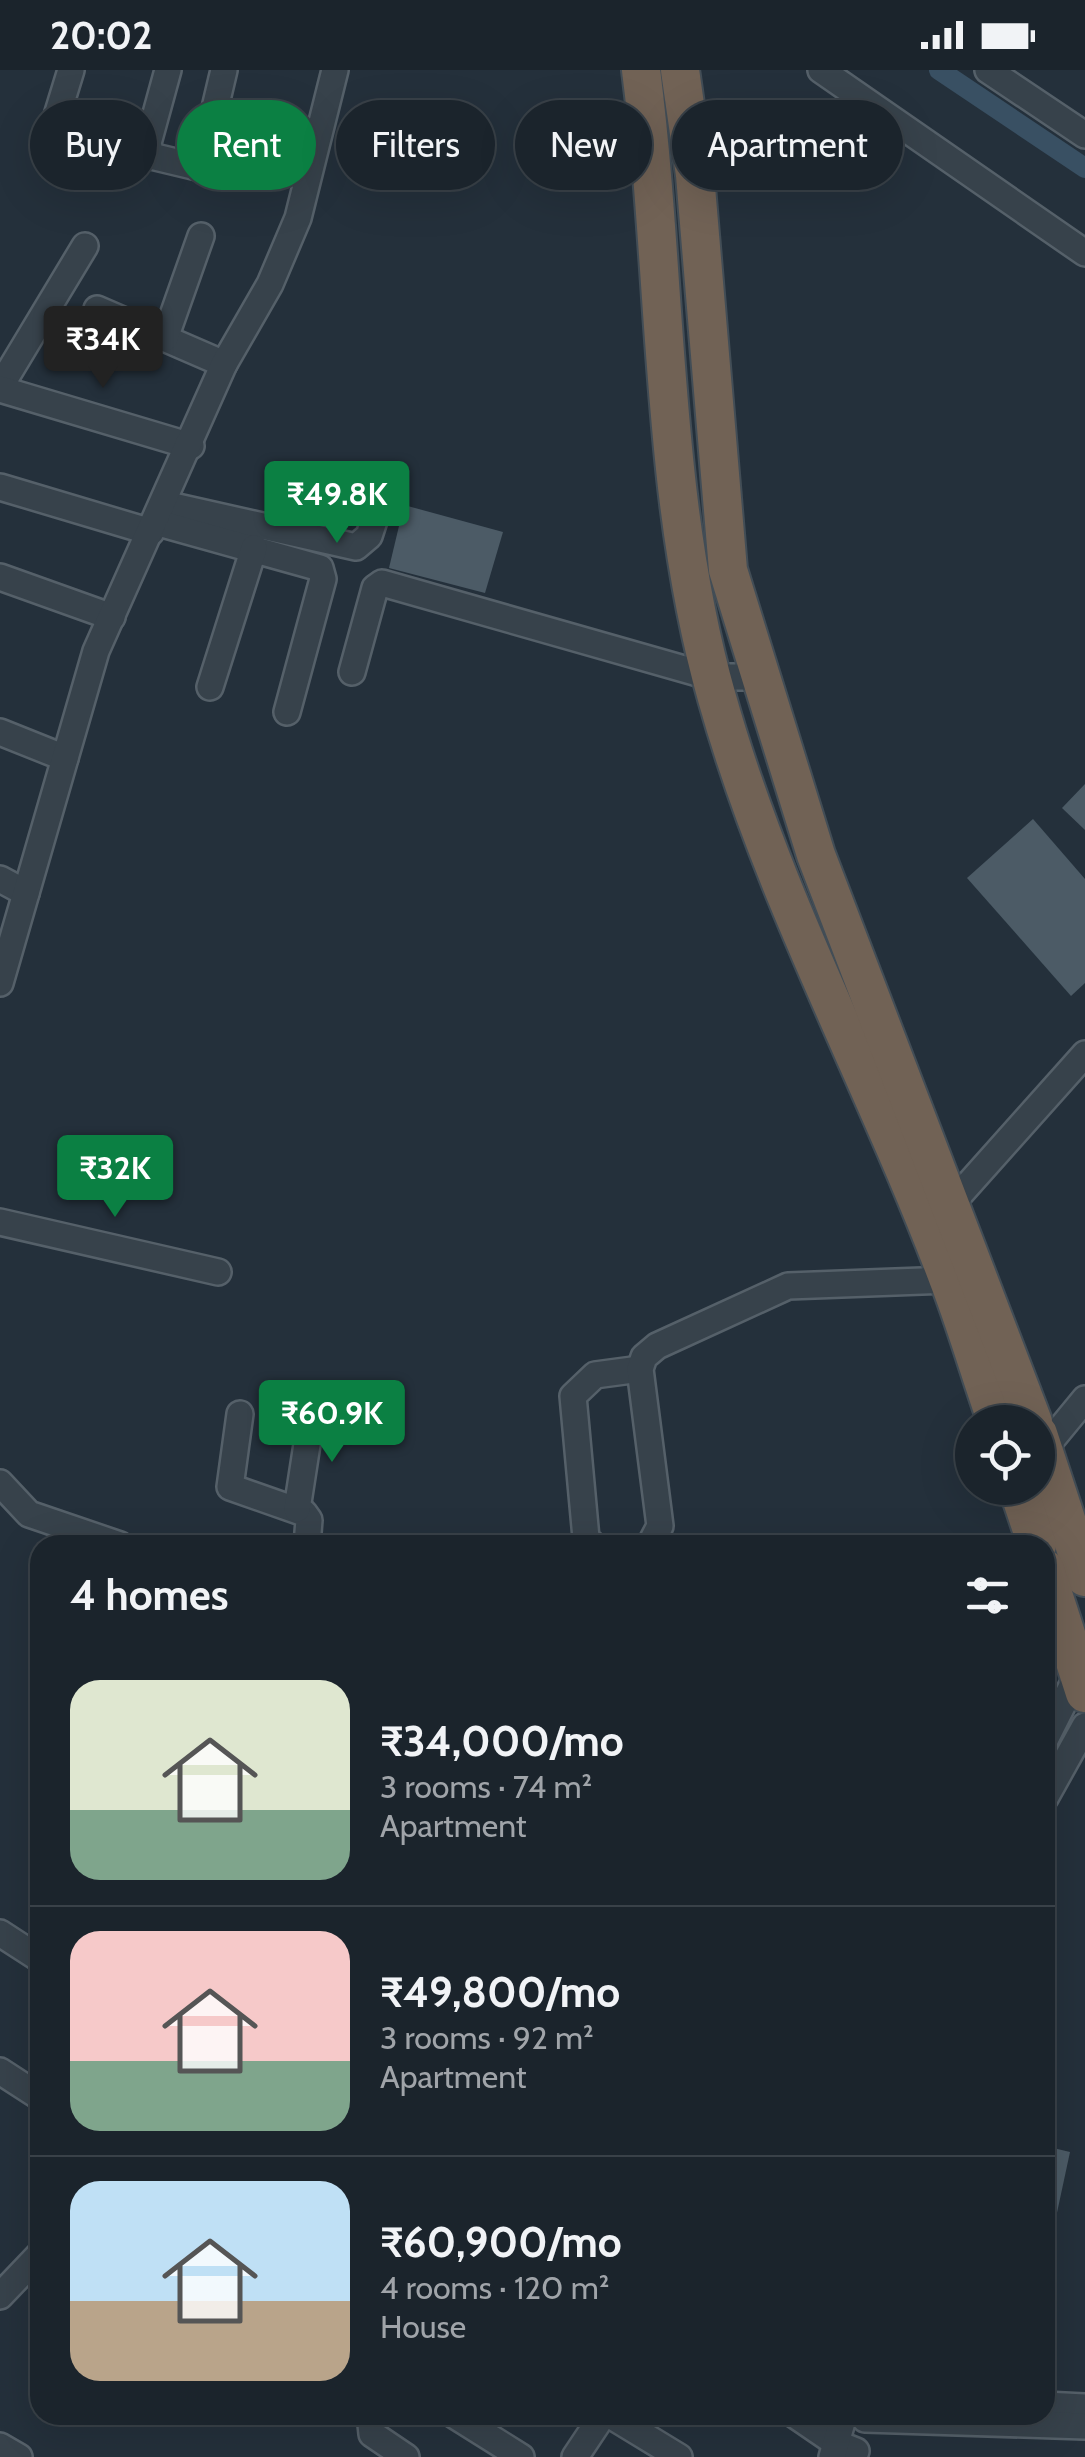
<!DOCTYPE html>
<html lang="en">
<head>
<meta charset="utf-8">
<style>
  body { margin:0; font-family:Cabin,sans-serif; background:#283038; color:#f1f3f6; height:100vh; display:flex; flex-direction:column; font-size:38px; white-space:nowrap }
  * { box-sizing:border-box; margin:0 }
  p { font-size:32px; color:#a0a4a9 }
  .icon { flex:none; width:55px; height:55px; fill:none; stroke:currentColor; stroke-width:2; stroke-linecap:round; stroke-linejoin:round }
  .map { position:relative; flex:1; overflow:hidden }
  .details { position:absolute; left:30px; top:1465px; width:1025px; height:890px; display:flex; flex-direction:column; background:#1b242c; border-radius:30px; box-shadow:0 10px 40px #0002,0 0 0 2px #394148 }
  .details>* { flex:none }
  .banner { position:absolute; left:30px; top:30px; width:1025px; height:90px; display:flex; gap:20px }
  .buttons { position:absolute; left:955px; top:1335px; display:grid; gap:20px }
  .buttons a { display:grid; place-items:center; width:100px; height:100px; border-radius:50%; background:#1b242c; box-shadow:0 10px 40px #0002,0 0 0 2px #394148; font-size:50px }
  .price { position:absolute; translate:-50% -85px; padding:0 22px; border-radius:10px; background:#0b8043; color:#fff; font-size:32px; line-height:65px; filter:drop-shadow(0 2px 5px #0008) }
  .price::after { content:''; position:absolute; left:50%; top:60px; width:30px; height:22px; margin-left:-15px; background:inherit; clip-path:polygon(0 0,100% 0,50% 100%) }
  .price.current { background:#222; color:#fff }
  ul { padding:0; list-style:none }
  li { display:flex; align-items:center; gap:30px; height:250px; padding:0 40px }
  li+li { border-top:2px solid #394148 }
  li span { display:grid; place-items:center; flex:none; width:280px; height:200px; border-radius:30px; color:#555 }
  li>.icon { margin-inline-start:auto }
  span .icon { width:120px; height:120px; fill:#fffc; stroke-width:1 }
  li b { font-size:42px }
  h2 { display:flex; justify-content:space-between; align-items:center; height:120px; padding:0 40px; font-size:42px }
  .pill { padding:0 35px; border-radius:45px; background:#1b242c; box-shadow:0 10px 40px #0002,0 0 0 2px #394148; font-size:35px; line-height:90px }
  .pill.current { background:#0b8043; color:#fff }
  .status { display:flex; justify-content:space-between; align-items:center; height:70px; padding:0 50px; background:#1b242c; direction:ltr }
  .status svg { height:28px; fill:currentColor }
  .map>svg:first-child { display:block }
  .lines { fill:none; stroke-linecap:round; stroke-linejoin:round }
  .canal { stroke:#395063; stroke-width:20 }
  .building { fill:#4c5b66 }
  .minor-casing { stroke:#556069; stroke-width:30 }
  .highway-casing { stroke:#424d56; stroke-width:42 }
  .minor { stroke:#37424b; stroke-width:25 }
  .highway { stroke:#716255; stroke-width:38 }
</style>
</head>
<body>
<div class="status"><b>20:02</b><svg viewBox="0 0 49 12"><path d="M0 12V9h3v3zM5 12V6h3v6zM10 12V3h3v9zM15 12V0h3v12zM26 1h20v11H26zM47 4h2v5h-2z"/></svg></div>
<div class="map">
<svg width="1085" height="2387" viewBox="0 0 1085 2387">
  <rect width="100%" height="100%" fill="#24303b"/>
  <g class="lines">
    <!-- canal -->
    <polyline class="canal" points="939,0 1085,98"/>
  </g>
  <!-- building -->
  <g class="building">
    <polygon points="404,435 503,462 485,523 389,498"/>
    <polygon points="1085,714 1085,760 1062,738"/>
    <polygon points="1033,749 1085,809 1085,913 1071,926 967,808"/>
    <polygon points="1045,2076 1070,2082 1052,2166 1045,2165"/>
  </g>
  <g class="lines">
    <defs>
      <g id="minor">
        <polyline points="168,0 148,73 151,86 222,103"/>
        <polyline points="821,0 1085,183"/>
        <polyline points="988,0 1085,65"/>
        <polyline points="211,55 224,0"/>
        <polyline points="52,62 71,0"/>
        <polyline points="97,239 224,294"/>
        <polyline points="165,268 201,166"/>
        <polyline points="0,317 85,176"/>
        <polyline points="0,319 191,376"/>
        <polyline points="0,417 151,462"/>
        <polyline points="164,434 356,477 369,466 383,423"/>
        <polyline points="155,452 320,498 323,509 287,642"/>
        <polyline points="0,507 112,547"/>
        <polyline points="352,602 375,518 382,513 712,607 761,607"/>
        <polyline points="210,617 254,478"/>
        <polyline points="0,662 65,688"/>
        <polyline points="0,809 26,823"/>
        <polyline points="0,913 96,581 224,294 270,214 298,148 335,0"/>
        <polyline points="952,1133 1085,984"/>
        <polyline points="0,1152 218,1202"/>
        <polyline points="240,1344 230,1417 304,1443 309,1450 307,1475"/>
        <polyline points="1043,1380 1085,1329"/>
        <polyline points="0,1413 29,1444 120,1475"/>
        <polyline points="297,1439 312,1342"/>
        <polyline points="593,1475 586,1468 573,1326 595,1305 640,1299"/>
        <polyline points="650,1475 660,1456 640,1299 644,1287 657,1276 788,1216 949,1210"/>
        <polyline points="1045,1670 1081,1598"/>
        <polyline points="1045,1728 1085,1656"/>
        <polyline points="0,1863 40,1889"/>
        <polyline points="0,2001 40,2027"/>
        <polyline points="0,2226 40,2184"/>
        <polyline points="1045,2335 1085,2337"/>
        <polyline points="370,2345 372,2364 406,2387"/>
        <polyline points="454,2345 521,2387"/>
        <polyline points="610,2345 679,2387"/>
        <polyline points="795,2345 836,2373 856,2381"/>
        <polyline points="865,2349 1085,2356"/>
        <polyline points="0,2376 19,2387"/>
        <polyline points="575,2387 603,2345"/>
        <polyline points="832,2387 844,2345"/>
      </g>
      <g id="highway">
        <path d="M641 0C668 209 659 424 717 628 774 832 878 1019 951 1216 968 1261 981 1307 997 1352"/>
        <polyline points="680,0 695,105 728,500 816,785 1033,1352"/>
        <polyline points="1038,1364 1085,1507"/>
        <polyline points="1018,1418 1037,1475"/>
        <polyline points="1045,1499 1085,1623"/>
      </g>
    </defs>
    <!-- minor casing -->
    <use href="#minor" class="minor-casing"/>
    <!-- highway casing -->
    <use href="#highway" class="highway-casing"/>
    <!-- minor -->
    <use href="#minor" class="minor"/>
    <!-- highway -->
    <use href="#highway" class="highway"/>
  </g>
</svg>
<div class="buttons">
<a><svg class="icon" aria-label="locate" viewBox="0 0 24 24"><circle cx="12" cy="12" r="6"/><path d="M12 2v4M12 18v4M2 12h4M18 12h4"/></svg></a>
</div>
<b class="price current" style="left:103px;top:321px">₹34K</b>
<b class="price" style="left:337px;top:476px">₹49.8K</b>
<b class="price" style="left:115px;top:1150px">₹32K</b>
<b class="price" style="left:332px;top:1395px">₹60.9K</b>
<div class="banner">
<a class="pill">Buy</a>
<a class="pill current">Rent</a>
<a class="pill">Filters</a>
<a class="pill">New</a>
<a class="pill">Apartment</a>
</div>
<section class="details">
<h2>4 homes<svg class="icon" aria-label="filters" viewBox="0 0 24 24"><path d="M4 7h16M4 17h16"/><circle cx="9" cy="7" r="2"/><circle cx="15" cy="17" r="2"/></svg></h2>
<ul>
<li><span style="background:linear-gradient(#dfe7d0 65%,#7fa58c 0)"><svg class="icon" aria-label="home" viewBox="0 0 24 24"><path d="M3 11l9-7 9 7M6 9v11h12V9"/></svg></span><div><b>₹34,000/mo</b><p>3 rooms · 74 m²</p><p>Apartment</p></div></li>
<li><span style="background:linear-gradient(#f6c9c9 65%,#7fa58c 0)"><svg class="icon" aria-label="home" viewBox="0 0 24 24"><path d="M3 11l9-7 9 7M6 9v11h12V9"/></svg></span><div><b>₹49,800/mo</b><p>3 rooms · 92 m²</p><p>Apartment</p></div></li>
<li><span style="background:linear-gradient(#bfe0f5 60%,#b9a48a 0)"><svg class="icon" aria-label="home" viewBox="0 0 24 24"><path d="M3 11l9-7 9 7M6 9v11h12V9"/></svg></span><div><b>₹60,900/mo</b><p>4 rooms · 120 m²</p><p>House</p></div></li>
</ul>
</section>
</div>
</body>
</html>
